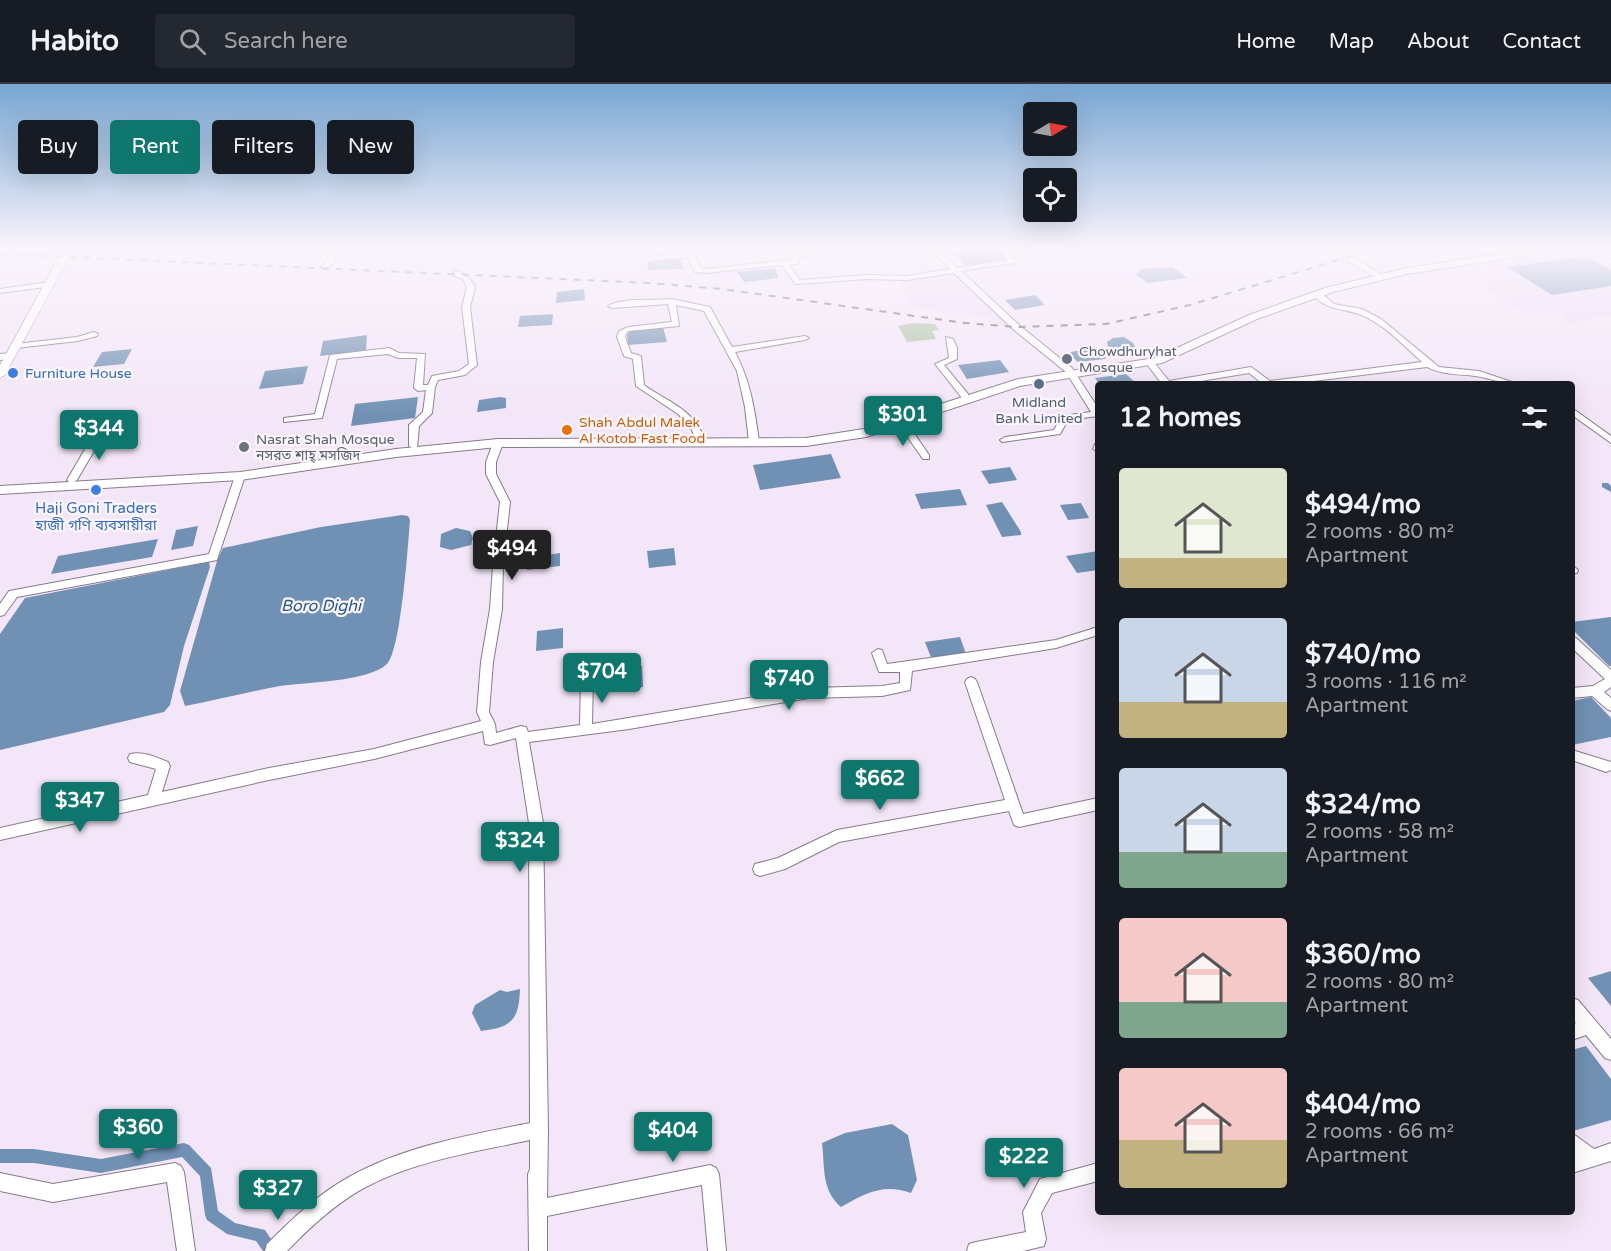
<!DOCTYPE html>
<html lang="en">
<head>
<meta charset="utf-8">
<style>
  body { margin:0; font-family:"Varela Round","Noto Sans Bengali",sans-serif; background:#242831; color:#f1f3f6; height:100vh; display:flex; flex-direction:column; font-size:22px; white-space:nowrap }
  * { box-sizing:border-box; margin:0 }
  p { font-size:20px; color:#9ea1a6 }
  .icon { flex:none; width:33px; height:33px; fill:none; stroke:currentColor; stroke-width:2; stroke-linecap:round; stroke-linejoin:round }
  .map { position:relative; flex:1; overflow:hidden }
  .side { position:absolute; left:1095px; top:297px; width:480px; height:834px; display:flex; flex-direction:column; background:#171b24; border-radius:6px; box-shadow:0 6px 24px #0002 }
  .side>* { flex:none }
  .top-card { position:absolute; left:18px; top:36px; width:570px; height:54px; display:flex; gap:12px }
  .needle { width:39px; rotate:80deg }
  .controls { position:absolute; left:1023px; top:18px; display:grid; gap:12px }
  .controls a { display:grid; place-items:center; width:54px; height:54px; border-radius:6px; background:#171b24; box-shadow:0 6px 24px #0002; font-size:30px }
  .price { position:absolute; translate:-50% -51px; padding:0 14px; border-radius:6px; background:#0f766e; color:#fff; font-size:20px; line-height:39px; filter:drop-shadow(0 2px 3px #0008) }
  .price::after { content:''; position:absolute; left:50%; top:36px; width:18px; height:14px; margin-left:-9px; background:inherit; clip-path:polygon(0 0,100% 0,50% 100%) }
  .price.current { background:#222; color:#fff }
  ul { padding:0; list-style:none }
  li { display:flex; align-items:center; gap:18px; height:150px; padding:0 24px }
  li span { display:grid; place-items:center; flex:none; width:168px; height:120px; border-radius:6px; color:#555 }
  li>.icon { margin-inline-start:auto }
  span .icon { width:72px; height:72px; fill:#fffc; stroke-width:1 }
  li b { font-size:26px }
  h2 { display:flex; justify-content:space-between; align-items:center; height:72px; padding:0 24px; font-size:26px }
  .chip { padding:0 21px; border-radius:6px; background:#171b24; box-shadow:0 6px 24px #0002; font-size:21px; line-height:54px }
  .chip.current { background:#0f766e; color:#fff }
  header { display:flex; align-items:center; gap:36px; box-sizing:border-box; height:84px; padding:0 30px; background:#171b24; border-bottom:2px solid #363941 }
  header strong { font-size:28px }
  nav { display:flex; gap:33px; margin-inline-start:auto; font-size:21px }
  .search { width:420px; height:54px; background:#242831; display:flex; align-items:center; gap:15px; box-sizing:border-box; padding:0 21px; border-radius:6px; color:#9ea1a6; font-size:22px }
  .map>svg:first-child { display:block }
  .built { fill:#eedcf5 }
  .green { fill:#adc1a2 }
  .water { fill:#7191b4 }
  .lines { fill:none; stroke-linecap:round; stroke-linejoin:round }
  .canal { fill:#7191b4; fill-rule:evenodd }
  .minor-casing { stroke:#877b8b; stroke-width:2 }
  .major-casing { stroke:#877b8b; stroke-width:1 }
  .highway-casing { stroke:#877b8b; stroke-width:2 }
  .minor { fill:#fff; fill-rule:evenodd }
  .major { fill:#fff; fill-rule:evenodd }
  .highway { fill:#fff; fill-rule:evenodd }
  .rail { stroke:#665f68; stroke-width:2; stroke-dasharray:7 7; stroke-linecap:butt }
  .worship-dot { fill:#6b7280; stroke:#fbf6fd; stroke-width:2 }
  .shop-dot { fill:#3f7fe0; stroke:#fbf6fd; stroke-width:2 }
  .service-dot { fill:#5c6f8a; stroke:#fbf6fd; stroke-width:2 }
  .food-dot { fill:#e8710a; stroke:#fbf6fd; stroke-width:2 }
  .labels { text-anchor:middle; stroke-width:4.5; stroke-linejoin:round; paint-order:stroke }
  .far-worship-label { font-size:14px; fill:#5b616d; stroke:#fbf6fd; text-anchor:start }
  .far-shop-label { font-size:14px; fill:#366cbe; stroke:#fbf6fd; text-anchor:start }
  .far-service-label { font-size:14px; fill:#4e5e75; stroke:#fbf6fd }
  .far-food-label { font-size:14px; fill:#c56008; stroke:#fbf6fd; text-anchor:start }
  .shop-label { font-size:15px; fill:#366cbe; stroke:#fbf6fd }
  .water-label { font-size:16px; font-style:italic; fill:#275787; stroke:#fbf6fd }
</style>
</head>
<body>
<header>
<strong>Habito</strong>
<div class="search"><svg class="icon" aria-label="search" viewBox="0 0 24 24"><circle cx="10" cy="10" r="6"/><path d="M15 15l6 6"/></svg>Search here</div>
<nav><a>Home</a><a>Map</a><a>About</a><a>Contact</a></nav>
</header>
<div class="map">
<svg width="1611" height="1167" viewBox="0 0 1611 1167">
  <rect width="100%" height="100%" fill="#f3e6f8"/>
  <!-- built -->
  <g class="built">
    <polygon points="1578,166 1584,166 1611,180 1611,231 1566,239 1561,227 1526,229 1480,201 1486,195 1501,193 1481,178 1493,175 1507,179"/>
    <polygon points="952,188 1012,242 996,241 988,232 911,223 898,195"/>
  </g>
  <!-- green -->
  <polygon class="green" points="913,239 935,240 939,246 932,247 936,255 907,258 898,242"/>
  <!-- water -->
  <g class="water">
    <polygon points="986,166 1001,166 1009,176 965,181 956,169"/>
    <polygon points="1587,172 1611,186 1611,202 1552,211 1507,183"/>
    <polygon points="681,175 683,185 648,186 647,177"/>
    <polygon points="1173,183 1187,194 1148,199 1136,191 1141,185"/>
    <polygon points="775,184 779,194 744,198 737,188"/>
    <polygon points="584,205 585,216 556,219 557,208"/>
    <polygon points="1035,211 1045,221 1015,226 1005,216"/>
    <polygon points="553,230 552,241 518,243 520,232"/>
    <polygon points="663,243 667,258 628,261 627,251 631,246"/>
    <polygon points="367,251 366,266 320,272 323,257"/>
    <polygon points="1124,253 1133,259 1137,267 1121,272 1108,262 1107,258 1113,254"/>
    <polygon points="1096,263 1107,272 1105,275 1078,278 1070,271 1071,268"/>
    <polygon points="132,265 124,280 93,283 102,268"/>
    <polygon points="1000,276 1009,288 967,295 958,281"/>
    <polygon points="308,282 303,300 259,305 265,287"/>
    <polygon points="1126,290 1137,300 1099,300 1095,294"/>
    <polygon points="418,313 415,334 351,342 355,320"/>
    <polygon points="500,313 506,314 506,324 477,328 479,316"/>
    <polygon points="831,370 841,394 760,406 753,381"/>
    <polygon points="1010,383 1017,396 989,400 981,387"/>
    <polygon points="960,405 967,421 921,425 915,410"/>
    <polygon points="1002,418 1021,448 1021,451 1002,453 986,421"/>
    <polygon points="1081,419 1089,434 1068,436 1060,421"/>
    <path d="M402 431 408 432 410 436C408 460 401 566 387 580 368 598 306 598 280 602 248 608 216 616 185 622L180 607 217 477 223 464 321 443Z"/>
    <polygon points="198,442 193,462 171,466 176,446"/>
    <polygon points="456,444 470,447 473,454 471,461 451,466 440,463 441,450"/>
    <polygon points="158,455 152,473 51,490 58,472"/>
    <polygon points="674,464 676,481 649,484 647,467"/>
    <polygon points="1098,467 1098,486 1077,489 1066,472"/>
    <polygon points="560,469 560,482 527,486 528,474"/>
    <polygon points="209,478 210,483 184,562 170,621 164,628 0,666 0,550 25,514"/>
    <polygon points="1611,533 1611,582 1609,582 1572,545 1572,538"/>
    <polygon points="563,544 563,564 536,567 537,547"/>
    <polygon points="960,553 966,570 932,576 925,558"/>
    <polygon points="642,582 643,603 619,605 618,585"/>
    <polygon points="1591,613 1611,634 1611,653 1572,661 1572,617"/>
    <polygon points="1611,887 1611,922 1588,894"/>
    <path d="M520 905C519 935 512 944 481 947L472 929 475 921 500 906 507 908Z"/>
    <polygon points="1586,962 1611,995 1611,1036 1573,1047 1572,966"/>
    <path d="M892 1040 908 1051 917 1096 911 1109C884 1099 865 1109 841 1123 821 1106 825 1083 822 1059L845 1049Z"/>
  </g>
  <g class="lines">
    <!-- canal -->
    <g class="canal">
      <polygon points="1602,399 1608,399 1611,402 1611,408 1602,403"/>
      <polygon points="184,1059 189,1061 211,1084 218,1127 235,1139 265,1146 279,1167 263,1167 256,1157 227,1150 207,1136 205,1131 200,1092 182,1073 101,1089 34,1079 0,1079 0,1065 34,1065 101,1075"/>
    </g>
    <defs>
      <g id="minor">
        <polygon points="327,166 335,166 335,178 325,185 321,183 327,177"/>
        <polygon points="643,166 651,166 657,172 689,169 694,166 701,166 695,172 701,184 705,185 791,176 794,169 811,166 812,171 800,173 797,180 789,181 800,196 866,191 907,192 950,185 931,166 938,166 957,184 1007,176 1001,166 1008,166 1016,177 1015,179 961,187 1019,241 1072,284 1098,324 1098,332 1068,336 1060,350 1002,358 1000,356 1005,353 1054,346 1062,332 1091,328 1066,288 1013,245 954,189 907,196 866,195 798,200 795,200 782,181 705,189 695,188 688,173 655,176"/>
        <polygon points="1336,166 1344,166 1381,191 1374,193 1344,174"/>
        <polygon points="1596,166 1605,166 1611,169 1611,174"/>
        <path d="M453 187C464 187 470 194 475 203L470 223 477 281 465 291 438 296 435 303 432 329 419 342 417 364 414 365 409 362V341L423 328 426 306 418 307 414 304 417 274H398L388 270 337 275 322 334 284 338V334L315 330 330 271 389 264 399 269 425 270 423 301H428L432 292 459 287 469 280 462 223 467 203 463 195 453 191Z"/>
        <polygon points="50,198 54,200 53,202 0,209 0,205"/>
        <path d="M1314 208H1320L1334 220 1362 225 1381 235 1439 283 1479 287 1518 300C1503 300 1490 294 1475 292 1460 290 1441 291 1427 283L1289 300H1263L1249 289 1183 300H1162L1146 279 1153 277 1169 297 1251 283 1270 297 1422 278C1404 262 1388 244 1366 233 1348 224 1329 228 1314 212Z"/>
        <path d="M671 215 710 223 732 263 805 252 809 254 805 256 735 268C750 296 755 326 759 358L757 360H751L749 358 745 323 737 287 704 227 676 221 679 242 629 247 627 248 625 253 631 269 641 272 644 301C666 317 691 324 703 351L701 353H695L690 342 678 330 636 302 633 275 624 272 617 253 619 247 628 243 672 238 668 220 612 224 608 222C623 213 653 217 671 215Z"/>
        <polygon points="94,248 98,250 97,252 78,257 16,264 12,262 16,260 77,253"/>
        <polygon points="946,253 953,255 957,264 957,275 944,281 968,310 968,314 962,314 935,280 949,274"/>
        <polygon points="11,269 14,270 14,274 0,276 0,270"/>
        <polygon points="1572,324 1611,352 1611,359 1572,331"/>
        <polygon points="902,335 905,336 929,371 929,375 923,375 897,338"/>
        <polygon points="103,340 108,343 77,396 72,399 69,398 67,396 98,343"/>
        <path d="M498 356 503 359 496 378V390L510 418 503 482 502 525 493 578 489 628 495 640 496 649 521 642 526 643 528 648 580 641 581 595 588 584H596L598 587 593 595 592 640 809 604 882 602 900 599V588H879L872 569 878 565 882 566 887 580 1056 556 1098 543V551L1056 564 912 587 910 606 882 612 809 614 629 645 529 658 543 739 548 1046 547 1114 710 1081 716 1084 719 1090 726 1167H708L702 1101 547 1132V1167H529L528 1090 530 1085V1056C474 1068 413 1077 362 1105 334 1121 309 1144 287 1167H265L267 1160C292 1135 318 1110 349 1093 404 1062 469 1051 530 1039L529 739 516 654 490 661 485 660 483 647 374 675 269 696 0 756V744L148 711 156 685 130 678 128 674 130 670C143 667 156 673 168 678L170 682 162 708 269 684 374 665 481 637 477 628 481 578 490 525 493 482 500 418 486 390V378L493 359Z"/>
        <polygon points="1098,359 1098,368 1093,365 1095,360"/>
        <polygon points="240,389 245,392 217,476 17,513 4,531 0,532 0,520 9,507 209,470 235,392"/>
        <polygon points="1572,481 1578,486 1577,489 1572,489"/>
        <polygon points="1572,553 1576,554 1611,586 1611,603 1604,608 1611,614 1611,627 1607,625 1592,612 1572,614 1572,604 1593,602 1605,595 1572,564"/>
        <polygon points="971,593 975,595 977,598 1023,730 1098,714 1098,726 1019,743 1014,741 1009,727 839,758 785,785 760,792 755,790 753,785 755,780 778,774 837,746 1005,716 965,598 967,595"/>
        <polygon points="1572,666 1611,678 1611,686 1606,688 1572,676"/>
        <polygon points="1572,914 1578,916 1611,955 1611,976 1605,974 1586,951 1572,956 1572,940 1576,939 1572,934"/>
        <polygon points="1572,1049 1594,1065 1611,1059 1611,1077 1572,1089 1572,1071 1574,1071 1572,1069"/>
        <polygon points="175,1079 181,1082 184,1088 195,1167 177,1167 167,1098 53,1118 0,1107 0,1089 53,1100"/>
        <polygon points="1098,1079 1098,1097 1052,1109 1041,1129 1046,1155 1044,1162 1023,1167 967,1167 969,1160 976,1158 1026,1148 1023,1128 1040,1095"/>
      </g>
      <polygon id="major" points="63,166 73,166 5,291 0,294 0,281"/>
      <polygon id="highway" points="1525,166 1547,166 1542,169 1407,190 1333,208 1257,235 1162,279 1020,302 866,353 806,362 498,363 396,373 240,396 0,410 0,402 240,388 396,365 498,355 806,354 864,345 1018,295 1155,274 1249,231 1325,204 1407,184"/>
    </defs>
    <!-- minor casing -->
    <use href="#minor" class="minor-casing"/>
    <!-- major casing -->
    <use href="#major" class="major-casing"/>
    <!-- highway casing -->
    <use href="#highway" class="highway-casing"/>
    <!-- minor -->
    <use href="#minor" class="minor"/>
    <!-- major -->
    <use href="#major" class="major"/>
    <!-- highway -->
    <use href="#highway" class="highway"/>
    <!-- rail -->
    <polyline class="rail" points="0,170 649,199 722,205 965,239 1016,243 1106,240 1190,221 1371,166"/>
  </g>
  <!-- sky -->
  <linearGradient id="sky" x2="0" y2="1"><stop stop-color="#78a6d3"/><stop offset="0.5" stop-color="#faf4fc"/><stop offset="1" stop-color="#faf4fc" stop-opacity="0"/></linearGradient>
  <rect width="1611" height="329" fill="url(#sky)"/>
  <!-- markers -->
  <g class="worship-dot">
    <circle cx="1067" cy="275" r="6"/>
    <circle cx="244" cy="363" r="6"/>
  </g>
  <g class="shop-dot">
    <circle cx="13" cy="289" r="6"/>
    <circle cx="96" cy="406" r="6"/>
  </g>
  <circle class="service-dot" cx="1039" cy="300" r="6"/>
  <circle class="food-dot" cx="567" cy="346" r="6"/>
  <g class="labels">
    <!-- far-worship labels -->
    <g class="far-worship-label">
      <text x="1079" y="272">Chowdhuryhat<tspan x="1079" dy="16">Mosque</tspan></text>
      <text x="256" y="360">Nasrat Shah Mosque<tspan x="256" dy="16">নসরত শাহ্‌ মসজিদ</tspan></text>
    </g>
    <!-- far-shop labels -->
    <g class="far-shop-label">
      <text x="25" y="294">Furniture House</text>
    </g>
    <!-- far-service labels -->
    <g class="far-service-label">
      <text x="1039" y="323">Midland<tspan x="1039" dy="16">Bank Limited</tspan></text>
    </g>
    <!-- far-food labels -->
    <g class="far-food-label">
      <text x="579" y="343">Shah Abdul Malek<tspan x="579" dy="16">Al Kotob Fast Food</tspan></text>
    </g>
    <!-- shop labels -->
    <g class="shop-label">
      <text x="96" y="429">Haji Goni Traders<tspan x="96" dy="17">হাজী গণি ব্যবসায়ীরা</tspan></text>
    </g>
    <!-- water labels -->
    <g class="water-label">
      <text x="321" y="527">Boro Dighi</text>
    </g>
  </g>
</svg>
<div class="controls">
<a><svg class="needle" viewBox="-14 -14 28 28"><path d="M0-13l5 13h-10z" fill="#e53935"/><path d="M0 13l5-13h-10z" fill="#9ea1a6"/></svg></a>
<a><svg class="icon" aria-label="locate" viewBox="0 0 24 24"><circle cx="12" cy="12" r="6"/><path d="M12 2v4M12 18v4M2 12h4M18 12h4"/></svg></a>
</div>
<b class="price" style="left:903px;top:363px">$301</b>
<b class="price" style="left:99px;top:377px">$344</b>
<b class="price current" style="left:512px;top:497px">$494</b>
<b class="price" style="left:602px;top:620px">$704</b>
<b class="price" style="left:789px;top:627px">$740</b>
<b class="price" style="left:880px;top:727px">$662</b>
<b class="price" style="left:80px;top:749px">$347</b>
<b class="price" style="left:520px;top:789px">$324</b>
<b class="price" style="left:138px;top:1076px">$360</b>
<b class="price" style="left:673px;top:1079px">$404</b>
<b class="price" style="left:1024px;top:1105px">$222</b>
<b class="price" style="left:278px;top:1137px">$327</b>
<div class="top-card">
<a class="chip">Buy</a>
<a class="chip current">Rent</a>
<a class="chip">Filters</a>
<a class="chip">New</a>
</div>
<section class="side">
<h2>12 homes<svg class="icon" aria-label="filters" viewBox="0 0 24 24"><path d="M4 7h16M4 17h16"/><circle cx="9" cy="7" r="2"/><circle cx="15" cy="17" r="2"/></svg></h2>
<ul>
<li><span style="background:linear-gradient(#dfe7d0 75%,#c2b280 0)"><svg class="icon" aria-label="home" viewBox="0 0 24 24"><path d="M3 11l9-7 9 7M6 9v11h12V9"/></svg></span><div><b>$494/mo</b><p>2 rooms · 80 m²</p><p>Apartment</p></div></li>
<li><span style="background:linear-gradient(#c9d6e8 70%,#c2b280 0)"><svg class="icon" aria-label="home" viewBox="0 0 24 24"><path d="M3 11l9-7 9 7M6 9v11h12V9"/></svg></span><div><b>$740/mo</b><p>3 rooms · 116 m²</p><p>Apartment</p></div></li>
<li><span style="background:linear-gradient(#c9d6e8 70%,#7fa58c 0)"><svg class="icon" aria-label="home" viewBox="0 0 24 24"><path d="M3 11l9-7 9 7M6 9v11h12V9"/></svg></span><div><b>$324/mo</b><p>2 rooms · 58 m²</p><p>Apartment</p></div></li>
<li><span style="background:linear-gradient(#f6c9c9 70%,#7fa58c 0)"><svg class="icon" aria-label="home" viewBox="0 0 24 24"><path d="M3 11l9-7 9 7M6 9v11h12V9"/></svg></span><div><b>$360/mo</b><p>2 rooms · 80 m²</p><p>Apartment</p></div></li>
<li><span style="background:linear-gradient(#f6c9c9 60%,#c2b280 0)"><svg class="icon" aria-label="home" viewBox="0 0 24 24"><path d="M3 11l9-7 9 7M6 9v11h12V9"/></svg></span><div><b>$404/mo</b><p>2 rooms · 66 m²</p><p>Apartment</p></div></li>
</ul>
</section>
</div>
</body>
</html>
